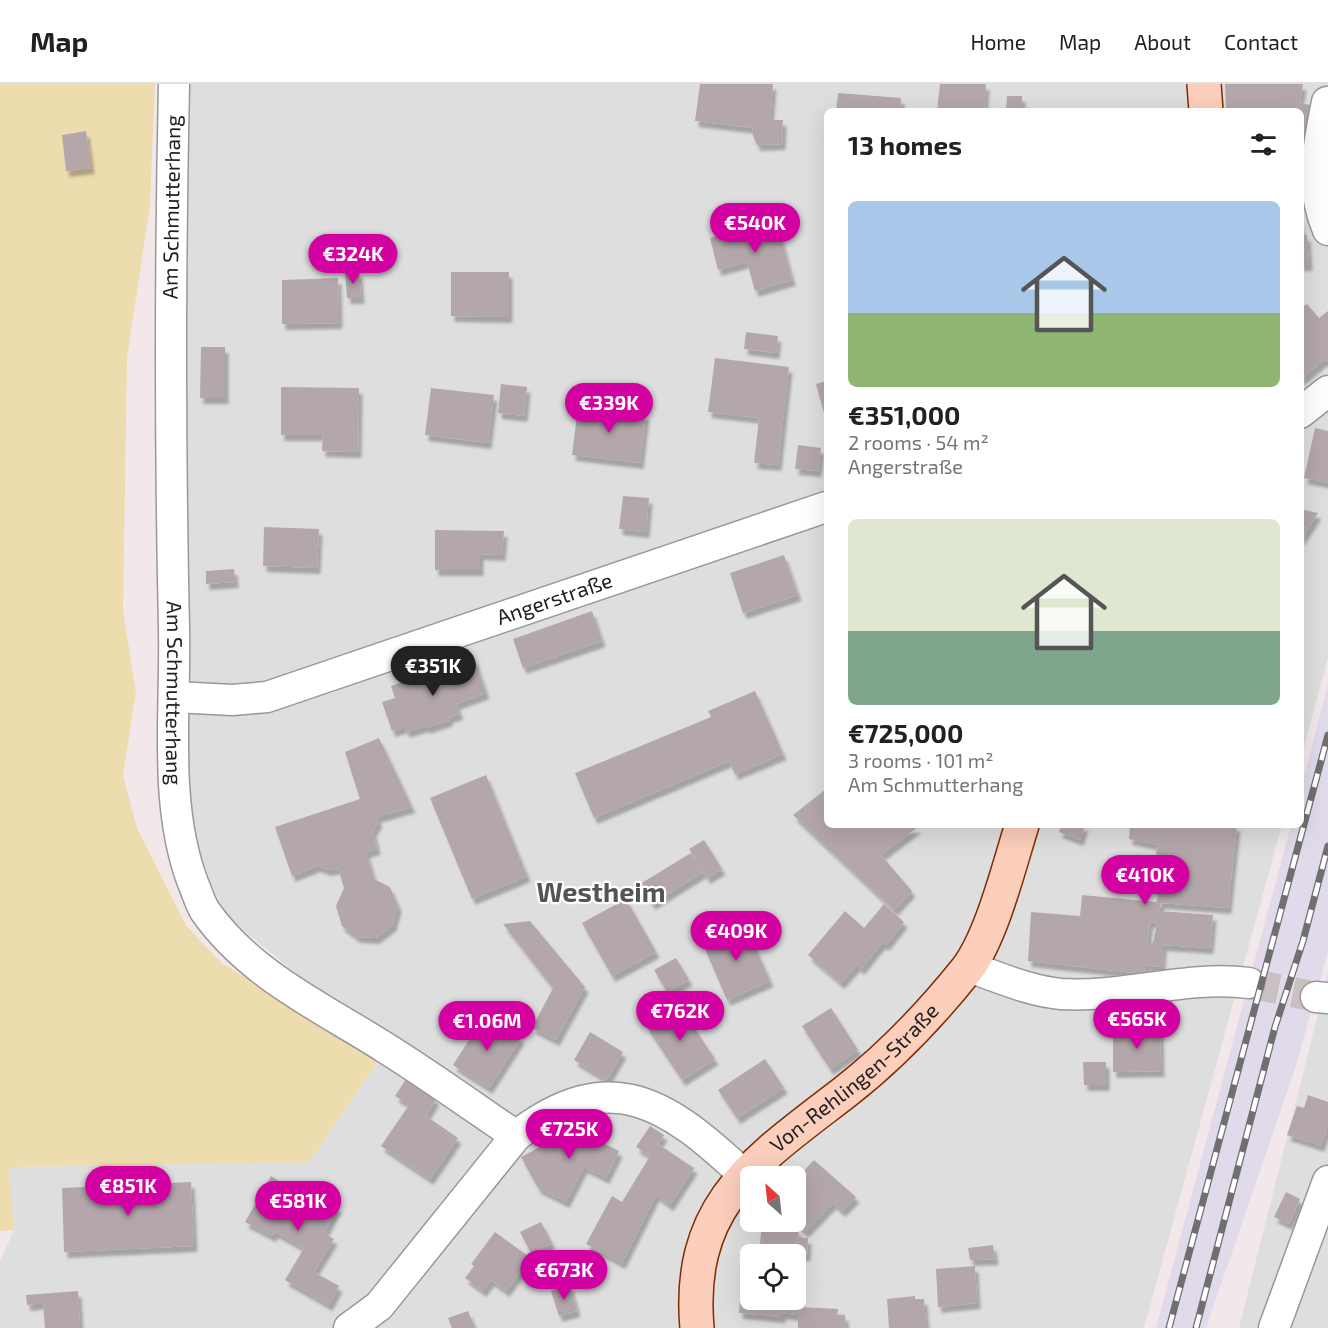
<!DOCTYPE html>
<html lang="en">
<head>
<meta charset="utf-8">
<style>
  body { margin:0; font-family:"Exo 2",sans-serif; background:#f2f2f2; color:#202124; height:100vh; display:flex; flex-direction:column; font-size:22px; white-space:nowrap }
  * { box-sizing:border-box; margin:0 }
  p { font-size:20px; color:#757577 }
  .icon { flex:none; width:33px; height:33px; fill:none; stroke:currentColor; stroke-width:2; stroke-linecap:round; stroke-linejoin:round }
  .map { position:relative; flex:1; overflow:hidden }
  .drawer { position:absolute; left:824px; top:24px; width:480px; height:720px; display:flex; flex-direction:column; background:#fff; border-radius:9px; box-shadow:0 6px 24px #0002 }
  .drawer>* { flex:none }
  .needle { width:39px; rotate:333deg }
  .fabs { position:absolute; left:740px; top:1082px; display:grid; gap:12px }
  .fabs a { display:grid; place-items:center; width:66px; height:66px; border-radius:9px; background:#fff; box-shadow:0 6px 24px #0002; font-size:30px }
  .price { position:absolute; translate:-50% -51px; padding:0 14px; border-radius:21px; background:#d300a2; color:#fff; font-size:20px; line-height:39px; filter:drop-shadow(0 2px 3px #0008) }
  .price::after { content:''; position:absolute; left:50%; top:36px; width:18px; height:14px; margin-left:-9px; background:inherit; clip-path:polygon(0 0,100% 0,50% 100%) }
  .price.on { background:#222; color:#fff }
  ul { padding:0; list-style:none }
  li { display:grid; align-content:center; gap:12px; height:318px; padding:0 24px }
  li span { display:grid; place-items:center; height:186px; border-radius:9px; color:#555 }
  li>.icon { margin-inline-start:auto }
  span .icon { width:108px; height:108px; fill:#fffc; stroke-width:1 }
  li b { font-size:26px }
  h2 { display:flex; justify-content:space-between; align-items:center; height:72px; padding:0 24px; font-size:26px }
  header { display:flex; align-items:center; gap:36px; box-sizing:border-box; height:84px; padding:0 30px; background:#fff; border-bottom:2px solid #e0e0e0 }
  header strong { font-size:28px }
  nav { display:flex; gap:33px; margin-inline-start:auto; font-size:21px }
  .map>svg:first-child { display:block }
  .residential { fill:#dfdedf; fill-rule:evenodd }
  .industrial { fill:#e1daeb }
  .grass { fill:#eddcad }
  .building { fill:#b4a7ab; fill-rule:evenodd; filter:url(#shadow) }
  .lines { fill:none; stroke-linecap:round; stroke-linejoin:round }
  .street-tunnel { stroke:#c8c0c1; stroke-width:30; stroke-dasharray:30 15; stroke-linecap:butt }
  .street-casing { stroke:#989898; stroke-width:33 }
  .secondary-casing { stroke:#7f2c01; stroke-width:36 }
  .street { stroke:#fff; stroke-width:30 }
  .secondary { stroke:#fccebc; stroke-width:33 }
  .rail-casing { stroke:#6f6f6f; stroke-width:7 }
  .rail { stroke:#fff; stroke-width:4.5; stroke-dasharray:14; stroke-linecap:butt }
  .labels { text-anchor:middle; stroke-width:4.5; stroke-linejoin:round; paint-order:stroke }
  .street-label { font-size:21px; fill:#212121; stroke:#fff }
  .district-label { font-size:27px; font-weight:bold; fill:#545454; stroke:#fff }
</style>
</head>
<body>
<header>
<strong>Map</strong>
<nav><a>Home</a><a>Map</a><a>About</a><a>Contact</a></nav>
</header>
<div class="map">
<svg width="1328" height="1244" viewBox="0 0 1328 1244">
  <defs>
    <filter id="shadow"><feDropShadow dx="3.5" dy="6" stdDeviation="1.5" flood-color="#0004"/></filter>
  </defs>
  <rect width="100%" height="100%" fill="#f2e8e9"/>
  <!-- residential -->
  <g class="residential">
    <path d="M184 0H1328V574L1301 674 1300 27H826V741H1282L1144 1244H0V1178L14 1146 8 1083 309 1078 387 965 223 829 186 734ZM750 1092H795V1137H750ZM750 1170H795V1215H750Z"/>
    <polygon points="1328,888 1328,1244 1239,1244 1322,914"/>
  </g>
  <!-- industrial -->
  <polygon class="industrial" points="1328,600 1328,868 1295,985 1206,1244 1156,1244 1291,741 1300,741 1301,704"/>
  <!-- grass -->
  <polygon class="grass" points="0,0 155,0 150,121 127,274 123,527 136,608 123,691 137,744 187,843 223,880 381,973 309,1078 9,1083 14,1146 0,1147"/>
  <!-- building -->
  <g class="building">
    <polygon points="700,0 773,0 770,36 783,36 782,60 757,61 752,49 753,44 695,37"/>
    <polygon points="940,0 986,0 984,27 937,27"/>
    <polygon points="1225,0 1303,0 1300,19 1310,21 1302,64 1300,27 1226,25"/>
    <polygon points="838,9 901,14 900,27 836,27"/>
    <polygon points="1007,12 1022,12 1022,27 1006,27"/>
    <polygon points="86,47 91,84 66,87 62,51"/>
    <polygon points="1300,133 1303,151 1307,151 1309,181 1300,181"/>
    <polygon points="776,136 792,196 755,207 747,178 718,186 710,154"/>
    <polygon points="345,188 359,188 361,214 347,214"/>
    <polygon points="451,188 509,188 509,233 451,232"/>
    <polygon points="338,194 339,239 282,240 282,196"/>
    <polygon points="1307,220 1319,234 1328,227 1328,278 1324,276 1300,296 1300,224"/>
    <polygon points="746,248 778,252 776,269 744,265"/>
    <polygon points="201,263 225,263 225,314 200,314"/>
    <polygon points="715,274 789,283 778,381 754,379 759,334 708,328"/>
    <polygon points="826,297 826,336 816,300"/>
    <polygon points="501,300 527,303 524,332 498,329"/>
    <polygon points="281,303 359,304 358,368 322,367 323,351 281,351"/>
    <polygon points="431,304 494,311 488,359 425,351"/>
    <polygon points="578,322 646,330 640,379 572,371"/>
    <polygon points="1315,344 1328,347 1328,399 1304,394"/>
    <polygon points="798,361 821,364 818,387 795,385"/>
    <polygon points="623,412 649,414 646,448 619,445"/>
    <polygon points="1300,425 1318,429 1300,457"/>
    <polygon points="264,443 319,445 317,484 263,482"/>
    <polygon points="435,446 504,447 502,471 480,470 480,486 435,486"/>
    <polygon points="784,471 798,511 743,529 730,489"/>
    <polygon points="234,485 235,498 206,500 206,487"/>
    <polygon points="592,527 602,557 523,584 513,555"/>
    <polygon points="474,574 486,609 456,620 460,630 449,633 450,636 426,644 425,642 406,648 405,643 392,647 382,618 395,614 391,602"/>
    <polygon points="755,607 783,670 735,690 729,677 594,734 575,689 711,633 708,627"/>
    <polygon points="379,654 412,723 377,733 379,737 373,747 377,765 366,768 374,795 390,803 398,822 393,841 376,854 357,853 342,842 336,822 344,804 338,784 328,786 317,782 292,792 275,743 360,715 345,668"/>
    <polygon points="486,691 527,792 472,815 430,714"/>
    <polygon points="826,705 826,741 918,743 881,771 912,807 894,826 793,731"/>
    <polygon points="1061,741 1085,741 1080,756 1059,748"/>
    <path d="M1130 741H1237L1228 824 1161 819 1159 827 1213 831 1210 864 1163 861 1162 883 1145 881 1144 890 1028 877 1031 828 1080 832 1082 811 1156 818 1160 808 1153 807 1157 761 1129 755ZM1150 838 1157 839 1153 859H1147Z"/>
    <polygon points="704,756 722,785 707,794 689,765"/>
    <polygon points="691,769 703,788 652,820 640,800"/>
    <polygon points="626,815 656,868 612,892 582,839"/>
    <polygon points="884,820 904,838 886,861 882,859 861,885 857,881 841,899 808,871 845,827 864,844"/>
    <polygon points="530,837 585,903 556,956 532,944 553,904 503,840"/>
    <polygon points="745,840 770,897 727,916 702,858"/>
    <polygon points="676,874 689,896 667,908 654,886"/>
    <polygon points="679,921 715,975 682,996 646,942"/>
    <polygon points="831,924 858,966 830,985 802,942"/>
    <polygon points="485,931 521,954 489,1004 453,981"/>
    <polygon points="1160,944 1161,987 1113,988 1113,945"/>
    <polygon points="590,948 623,968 607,996 574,976"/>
    <polygon points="765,975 784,1004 737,1034 718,1006"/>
    <polygon points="1083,978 1106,978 1106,1001 1084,1001"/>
    <polygon points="406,995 436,1015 426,1032 458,1054 430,1095 381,1062 409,1021 395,1012"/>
    <polygon points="1308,1011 1328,1018 1328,1041 1321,1062 1287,1051 1297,1022 1304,1024"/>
    <polygon points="590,1036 599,1052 597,1056 619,1067 606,1094 584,1083 566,1118 538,1104 521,1073"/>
    <polygon points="650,1042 664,1051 658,1060 694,1084 670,1121 656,1111 622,1179 586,1160 612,1112 622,1118 650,1072 636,1063"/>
    <polygon points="814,1076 856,1113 842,1127 833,1119 805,1148 793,1137 795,1137 795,1096"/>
    <polygon points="271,1092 298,1108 302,1102 338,1123 324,1149 334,1155 314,1188 339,1202 329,1221 285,1196 304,1164 275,1148 272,1152 245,1138"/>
    <polygon points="191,1098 194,1162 64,1168 62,1104"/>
    <polygon points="1286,1108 1300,1115 1289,1140 1274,1133"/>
    <polygon points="541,1138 552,1159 531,1169 520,1148"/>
    <polygon points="762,1139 792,1142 792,1145 799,1146 798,1154 808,1154 807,1171 800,1171 800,1183 795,1182 795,1170 759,1170"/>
    <polygon points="495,1148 531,1174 506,1207 491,1196 483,1207 465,1194 474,1182 471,1180"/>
    <polygon points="993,1161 995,1175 970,1176 968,1164"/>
    <polygon points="975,1182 977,1219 938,1223 936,1185"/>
    <polygon points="742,1188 750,1188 750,1215 795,1215 795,1192 801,1192 799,1223 838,1225 837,1231 845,1231 846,1244 798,1244 798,1231 782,1229 782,1233 739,1229"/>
    <polygon points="570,1201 577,1227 559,1232 551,1207"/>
    <polygon points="78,1207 80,1244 45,1244 43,1219 27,1221 26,1211"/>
    <polygon points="915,1212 915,1215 924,1215 926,1244 889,1244 887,1215"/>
    <polygon points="468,1227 475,1244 452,1244 448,1234"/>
  </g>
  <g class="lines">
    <!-- street-tunnel -->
    <polyline class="street-tunnel" points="1249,899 1316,913"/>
    <defs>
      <g id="street">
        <path id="s1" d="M174 0C170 182 170 363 174 544 176 627 163 720 193 799 197 808 200 819 205 827 249 890 321 923 384 963 429 991 472 1022 516 1052"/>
        <path d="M1327 18C1318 63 1309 102 1328 146"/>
        <polyline points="1300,329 1328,307"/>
        <path id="s2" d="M175 613 232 616 267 613 826 423"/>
        <path d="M969 883C998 893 1029 907 1061 910 1124 914 1187 891 1249 899"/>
        <polyline points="1316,913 1328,914"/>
        <path d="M349 1244 379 1222 516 1052C611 979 668 1020 744 1091"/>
        <polyline points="1274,1244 1328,1097"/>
      </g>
      <g id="secondary">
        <polyline points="1204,0 1206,27"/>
        <path id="s3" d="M697 1244C686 1119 757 1076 845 1008 890 973 931 930 967 885 992 852 1009 782 1022 741"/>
      </g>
    </defs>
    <!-- street casing -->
    <use href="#street" class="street-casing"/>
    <!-- secondary casing -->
    <use href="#secondary" class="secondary-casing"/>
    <!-- street -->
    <use href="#street" class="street"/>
    <!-- secondary -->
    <use href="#secondary" class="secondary"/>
    <defs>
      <g id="rail">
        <polyline points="1169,1244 1328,651"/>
        <polyline points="1196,1244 1275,943 1303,857 1328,762"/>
      </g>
    </defs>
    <!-- rail casing -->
    <use href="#rail" class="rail-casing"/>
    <!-- rail -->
    <use href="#rail" class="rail"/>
  </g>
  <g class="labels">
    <!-- street labels -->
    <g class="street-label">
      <text transform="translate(172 123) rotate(-89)" y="7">Am Schmutterhang</text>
      <text dy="7" stroke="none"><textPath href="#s2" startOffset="396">Angerstraße</textPath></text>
      <text dy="7" stroke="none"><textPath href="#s1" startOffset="609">Am Schmutterhang</textPath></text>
      <text dy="7" stroke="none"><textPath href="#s3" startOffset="312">Von-Rehlingen-Straße</textPath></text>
    </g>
    <!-- district labels -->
    <g class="district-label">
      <text x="601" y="818">Westheim</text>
    </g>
  </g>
</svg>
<div class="fabs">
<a><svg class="needle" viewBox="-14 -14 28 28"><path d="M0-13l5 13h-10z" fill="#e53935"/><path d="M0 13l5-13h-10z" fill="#757577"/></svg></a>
<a><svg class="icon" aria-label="locate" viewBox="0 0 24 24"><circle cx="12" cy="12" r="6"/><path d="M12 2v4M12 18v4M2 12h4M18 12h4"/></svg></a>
</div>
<b class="price" style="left:755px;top:170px">€540K</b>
<b class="price" style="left:353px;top:201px">€324K</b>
<b class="price" style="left:609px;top:350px">€339K</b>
<b class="price on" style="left:433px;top:613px">€351K</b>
<b class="price" style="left:1145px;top:822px">€410K</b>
<b class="price" style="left:736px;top:878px">€409K</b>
<b class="price" style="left:680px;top:958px">€762K</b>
<b class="price" style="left:1137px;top:966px">€565K</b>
<b class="price" style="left:487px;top:968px">€1.06M</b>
<b class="price" style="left:569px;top:1076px">€725K</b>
<b class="price" style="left:128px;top:1133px">€851K</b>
<b class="price" style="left:298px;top:1148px">€581K</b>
<b class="price" style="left:564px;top:1217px">€673K</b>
<section class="drawer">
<h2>13 homes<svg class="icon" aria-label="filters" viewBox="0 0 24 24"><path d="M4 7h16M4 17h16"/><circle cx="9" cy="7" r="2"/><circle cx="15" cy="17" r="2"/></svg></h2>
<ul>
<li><span style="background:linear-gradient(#a9c7e8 60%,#8fb573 0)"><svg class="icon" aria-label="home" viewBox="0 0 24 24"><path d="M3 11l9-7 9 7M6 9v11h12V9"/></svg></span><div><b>€351,000</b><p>2 rooms · 54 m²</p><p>Angerstraße</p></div></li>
<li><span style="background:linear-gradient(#dfe7d0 60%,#7fa58c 0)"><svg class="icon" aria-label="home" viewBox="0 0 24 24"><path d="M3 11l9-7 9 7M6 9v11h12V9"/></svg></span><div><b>€725,000</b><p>3 rooms · 101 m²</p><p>Am Schmutterhang</p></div></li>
</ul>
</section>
</div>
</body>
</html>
